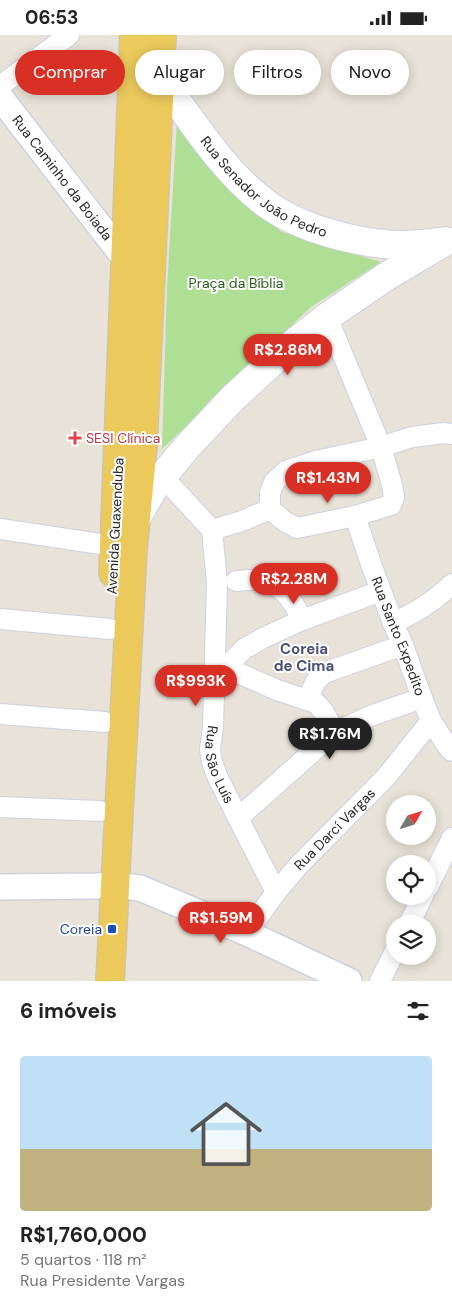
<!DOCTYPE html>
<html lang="pt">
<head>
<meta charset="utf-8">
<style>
  body { margin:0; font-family:"DM Sans",sans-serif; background:#f2f2f2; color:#222; height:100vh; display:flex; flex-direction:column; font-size:19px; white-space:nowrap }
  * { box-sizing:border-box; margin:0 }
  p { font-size:16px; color:#767676 }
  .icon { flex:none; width:28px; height:28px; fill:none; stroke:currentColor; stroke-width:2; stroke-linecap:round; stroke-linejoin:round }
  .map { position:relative; height:946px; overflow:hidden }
  .side { display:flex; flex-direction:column; background:#fff; flex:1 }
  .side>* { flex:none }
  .banner { position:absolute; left:15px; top:15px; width:422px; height:45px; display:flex; gap:10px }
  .needle { width:32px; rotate:51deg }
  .fabs { position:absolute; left:386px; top:760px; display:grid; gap:10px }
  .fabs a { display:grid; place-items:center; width:50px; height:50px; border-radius:50%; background:#fff; box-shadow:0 2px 12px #0003; font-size:25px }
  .price { position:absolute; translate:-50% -42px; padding:0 11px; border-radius:18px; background:#d93025; color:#fff; font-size:16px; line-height:32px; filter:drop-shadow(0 1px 2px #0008) }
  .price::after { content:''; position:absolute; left:50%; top:30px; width:15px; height:11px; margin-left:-8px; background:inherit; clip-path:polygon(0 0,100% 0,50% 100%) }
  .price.current { background:#222; color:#fff }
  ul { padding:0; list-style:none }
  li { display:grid; align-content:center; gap:10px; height:265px; padding:0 20px }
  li+li { border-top:1px solid #e0e0e0 }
  li span { display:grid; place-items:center; height:155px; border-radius:5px; color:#555 }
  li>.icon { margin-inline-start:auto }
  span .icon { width:90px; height:90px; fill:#fffc; stroke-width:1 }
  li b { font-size:21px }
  h2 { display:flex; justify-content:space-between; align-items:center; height:60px; padding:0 20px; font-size:21px }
  .tag { padding:0 18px; border-radius:22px; background:#fff; box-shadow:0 2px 12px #0003; font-size:18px; line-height:45px }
  .tag.current { background:#d93025; color:#fff }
  .status { display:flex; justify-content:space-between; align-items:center; height:35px; padding:0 25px; background:#fff; direction:ltr }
  .status svg { height:14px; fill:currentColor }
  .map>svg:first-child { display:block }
  .green { fill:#afdf95 }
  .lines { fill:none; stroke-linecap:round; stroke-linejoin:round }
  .minor-casing { stroke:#ced1e0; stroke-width:22 }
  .tertiary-casing { stroke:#ced1e0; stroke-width:28 }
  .secondary-casing { stroke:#ced1e0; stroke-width:30 }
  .primary-casing { stroke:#c3c3c3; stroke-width:30 }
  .minor { stroke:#fff; stroke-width:20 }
  .tertiary { stroke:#fff; stroke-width:25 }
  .secondary { stroke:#fff; stroke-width:28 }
  .primary { stroke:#ebc95b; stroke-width:28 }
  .health-dot { fill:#e0444e; stroke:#fff; stroke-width:2 }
  .transit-dot { fill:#1a4fb4; stroke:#fff; stroke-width:2 }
  .labels { text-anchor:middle; stroke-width:4; stroke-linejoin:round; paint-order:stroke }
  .street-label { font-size:14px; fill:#272727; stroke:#fff }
  .park-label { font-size:14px; fill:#2a5f1b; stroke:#fff }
  .health-label { font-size:14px; fill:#be3a42; stroke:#fff; text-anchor:start }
  .transit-label { font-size:14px; fill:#164399; stroke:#fff; text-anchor:end }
  .neighbourhood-label { font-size:15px; font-weight:bold; fill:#495175; stroke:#fff }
</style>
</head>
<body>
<div class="status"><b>06:53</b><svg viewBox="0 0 49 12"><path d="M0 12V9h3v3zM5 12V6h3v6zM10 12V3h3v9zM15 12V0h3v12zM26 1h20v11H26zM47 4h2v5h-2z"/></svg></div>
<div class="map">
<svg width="452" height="946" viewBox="0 0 452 946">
  <rect width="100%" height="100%" fill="#e9e2d8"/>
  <!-- green -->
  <polygon class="green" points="177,86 234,157 282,197 381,227 311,272 162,414 167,253"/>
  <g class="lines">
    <defs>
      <g id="minor">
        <polyline points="0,51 69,0"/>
        <path id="s1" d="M162 441 212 495 217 548 213 692 210 714 212 727 218 743 238 783 276 857 247 898"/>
        <polyline points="270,474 284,486 297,493 355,481 391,470 394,462 392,450 381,412 327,282"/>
        <path id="s2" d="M355 481 371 529 393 588 403 610 422 663 431 686 448 712 452 716"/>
        <polyline points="0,494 127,513"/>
        <polyline points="212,495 242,486 270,474 270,458 274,447 286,436 316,426 381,412 412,402 444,398 452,399"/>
        <path d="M236 546C242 546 250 544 256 545 282 547 292 564 302 585"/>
        <polyline points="0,584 110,594"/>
        <path d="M393 588C417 577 433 567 452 549"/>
        <polyline points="233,625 244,614 263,603 302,585 381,556"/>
        <polyline points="236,637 277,655 316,668 323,676 335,697"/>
        <polyline points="307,665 316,646 324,638 403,610"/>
        <polyline points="0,679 105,687"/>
        <polyline points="0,772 100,776"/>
        <polyline points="238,783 335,697 370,681 422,663"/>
        <polyline points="428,852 452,803"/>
        <path id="s3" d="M276 857 299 830 386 742 431 686"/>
        <polyline points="409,889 423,861"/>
        <polyline points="380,946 395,916"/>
      </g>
      <g id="tertiary">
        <path id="s4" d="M0 62 126 225"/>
        <polyline points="0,852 96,851 115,850 140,853 247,898 349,946"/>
      </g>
      <g id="secondary">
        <path id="s5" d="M151 29C185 76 223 139 271 172 293 187 319 196 344 202 376 210 406 213 438 207"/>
        <polyline points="136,484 156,449 186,413 232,364 284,316 327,282 387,241 446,206"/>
      </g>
      <g id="primary">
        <polyline points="113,538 134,0"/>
        <polyline points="110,946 133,514 143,410 162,0"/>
      </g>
    </defs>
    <!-- minor casing -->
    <use href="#minor" class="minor-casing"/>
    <!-- tertiary casing -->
    <use href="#tertiary" class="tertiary-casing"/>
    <!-- secondary casing -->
    <use href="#secondary" class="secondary-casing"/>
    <!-- primary casing -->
    <use href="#primary" class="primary-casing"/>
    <!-- minor -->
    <use href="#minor" class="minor"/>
    <!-- tertiary -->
    <use href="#tertiary" class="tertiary"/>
    <!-- secondary -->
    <use href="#secondary" class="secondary"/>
    <!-- primary -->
    <use href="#primary" class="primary"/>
  </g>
  <!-- markers -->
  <path class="health-dot" d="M72.5 395.5h5v5h5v5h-5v5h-5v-5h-5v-5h5z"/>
  <rect class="transit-dot" x="107" y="889" width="10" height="10" rx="2.5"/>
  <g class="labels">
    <!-- street labels -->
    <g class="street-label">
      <text dy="5" stroke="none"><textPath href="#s4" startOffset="102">Rua Caminho da Boiada</textPath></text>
      <text dy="5" stroke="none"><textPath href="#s5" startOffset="170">Rua Senador João Pedro</textPath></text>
      <text transform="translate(115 491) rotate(-87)" y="5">Avenida Guaxenduba</text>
      <text dy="5" stroke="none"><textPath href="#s2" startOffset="128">Rua Santo Expedito</textPath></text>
      <text dy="5" stroke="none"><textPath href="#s1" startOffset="310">Rua São Luís</textPath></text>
      <text dy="5" stroke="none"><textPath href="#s3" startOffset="86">Rua Darcí Vargas</textPath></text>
    </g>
    <!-- park labels -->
    <g class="park-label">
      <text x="236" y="253">Praça da Bíblia</text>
    </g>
    <!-- health labels -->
    <g class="health-label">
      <text x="86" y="408">SESI Clínica</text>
    </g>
    <!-- transit labels -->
    <g class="transit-label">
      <text x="102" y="899">Coreia</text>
    </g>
    <!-- neighbourhood labels -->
    <g class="neighbourhood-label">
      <text x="304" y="619">Coreia<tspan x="304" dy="17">de Cima</tspan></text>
    </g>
  </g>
</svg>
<div class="fabs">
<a><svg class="needle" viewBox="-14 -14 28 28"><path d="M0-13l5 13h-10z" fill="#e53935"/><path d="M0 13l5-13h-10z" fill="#767676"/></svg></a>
<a><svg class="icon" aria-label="locate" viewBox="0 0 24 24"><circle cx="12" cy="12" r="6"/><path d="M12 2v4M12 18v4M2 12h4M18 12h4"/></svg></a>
<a><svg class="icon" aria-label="layers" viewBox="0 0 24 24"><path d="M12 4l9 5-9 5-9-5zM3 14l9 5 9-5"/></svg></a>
</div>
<b class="price" style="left:288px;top:341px">R$2.86M</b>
<b class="price" style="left:328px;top:469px">R$1.43M</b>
<b class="price" style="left:294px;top:570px">R$2.28M</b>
<b class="price" style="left:196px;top:672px">R$993K</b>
<b class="price current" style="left:330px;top:725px">R$1.76M</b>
<b class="price" style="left:221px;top:909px">R$1.59M</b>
<div class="banner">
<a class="tag current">Comprar</a>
<a class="tag">Alugar</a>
<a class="tag">Filtros</a>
<a class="tag">Novo</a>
</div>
</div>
<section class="side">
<h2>6 imóveis<svg class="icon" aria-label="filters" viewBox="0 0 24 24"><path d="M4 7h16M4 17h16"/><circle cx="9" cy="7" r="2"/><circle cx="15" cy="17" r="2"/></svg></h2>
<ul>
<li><span style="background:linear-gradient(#bfe0f5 60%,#c2b280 0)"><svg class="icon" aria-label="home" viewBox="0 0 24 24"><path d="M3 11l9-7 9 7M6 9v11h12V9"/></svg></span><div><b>R$1,760,000</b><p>5 quartos · 118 m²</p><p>Rua Presidente Vargas</p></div></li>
</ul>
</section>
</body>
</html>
